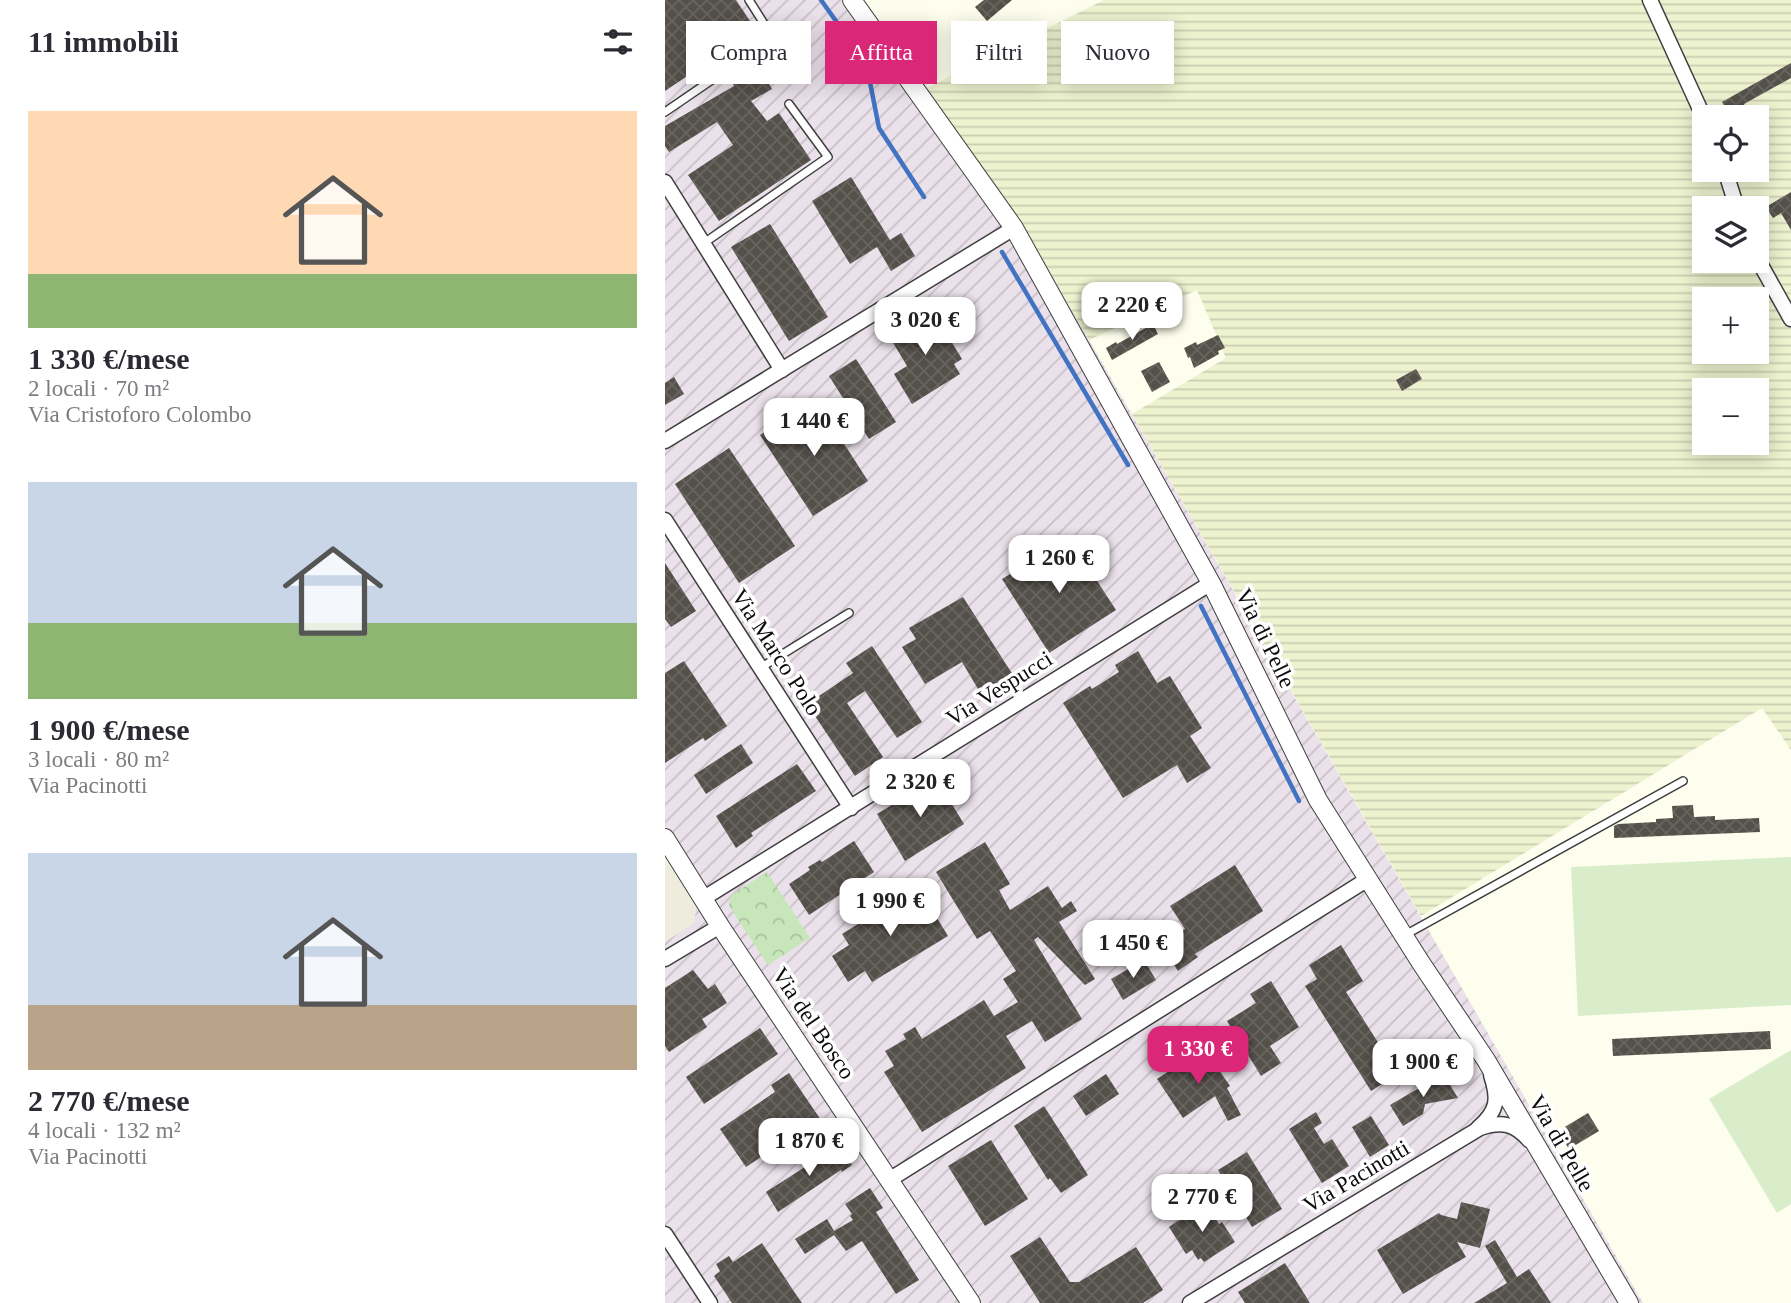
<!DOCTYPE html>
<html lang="it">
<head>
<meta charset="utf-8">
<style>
  body { margin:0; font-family:Georgia,serif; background:#f2f2f3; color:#2b2b33; height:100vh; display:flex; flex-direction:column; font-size:26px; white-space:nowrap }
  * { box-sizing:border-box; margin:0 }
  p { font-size:23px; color:#7c7c81 }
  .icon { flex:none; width:38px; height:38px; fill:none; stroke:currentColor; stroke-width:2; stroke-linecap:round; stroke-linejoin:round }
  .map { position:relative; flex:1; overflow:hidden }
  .details { display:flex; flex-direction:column; background:#fff; width:665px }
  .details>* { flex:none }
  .banner { position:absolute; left:21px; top:21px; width:665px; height:63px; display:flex; gap:14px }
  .buttons { position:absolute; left:1027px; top:105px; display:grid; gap:14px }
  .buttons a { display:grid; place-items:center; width:77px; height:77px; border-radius:0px; background:#fff; box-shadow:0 4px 18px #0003; font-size:35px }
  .price { position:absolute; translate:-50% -60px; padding:0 16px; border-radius:14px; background:#fff; color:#222; font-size:23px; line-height:46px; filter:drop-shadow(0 2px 4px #0008) }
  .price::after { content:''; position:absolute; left:50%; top:42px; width:21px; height:16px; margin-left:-10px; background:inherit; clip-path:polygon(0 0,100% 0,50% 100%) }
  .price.current { background:#db2777; color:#fff }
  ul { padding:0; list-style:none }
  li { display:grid; align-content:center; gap:14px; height:371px; padding:0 28px }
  li span { display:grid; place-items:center; height:217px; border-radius:0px; color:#555 }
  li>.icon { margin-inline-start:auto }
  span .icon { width:126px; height:126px; fill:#fffc; stroke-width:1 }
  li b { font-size:30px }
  h2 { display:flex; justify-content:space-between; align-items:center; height:84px; padding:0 28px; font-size:30px }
  .pill { padding:0 24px; border-radius:0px; background:#fff; box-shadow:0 4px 18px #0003; font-size:24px; line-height:63px }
  .pill.current { background:#db2777; color:#fff }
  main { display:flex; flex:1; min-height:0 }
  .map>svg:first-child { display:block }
  .industrial { fill:url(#industrial-furrows) }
  .farmland { fill:url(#farmland-rules); fill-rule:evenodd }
  .park { fill:url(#park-crowns) }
  .pitch { fill:#daedcb }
  .plaza { fill:#edecdd }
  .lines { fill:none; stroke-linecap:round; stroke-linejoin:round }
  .stream { stroke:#4273c3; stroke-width:4.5 }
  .building { fill:url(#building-cross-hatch) }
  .service-casing { stroke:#3f3f3f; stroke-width:10 }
  .minor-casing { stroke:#3f3f3f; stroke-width:17 }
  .tertiary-casing { stroke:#3f3f3f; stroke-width:20 }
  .service { stroke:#fff; stroke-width:7 }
  .minor { stroke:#fff; stroke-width:14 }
  .tertiary { stroke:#fff; stroke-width:18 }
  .labels { text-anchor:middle; stroke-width:7; stroke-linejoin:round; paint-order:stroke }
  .street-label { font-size:23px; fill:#0c0c0c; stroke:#fff }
</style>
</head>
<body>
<main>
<section class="details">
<h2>11 immobili<svg class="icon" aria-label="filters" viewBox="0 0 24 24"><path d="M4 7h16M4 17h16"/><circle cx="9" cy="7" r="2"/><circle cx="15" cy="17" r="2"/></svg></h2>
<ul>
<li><span style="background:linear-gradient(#ffd9b3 75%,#8fb573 0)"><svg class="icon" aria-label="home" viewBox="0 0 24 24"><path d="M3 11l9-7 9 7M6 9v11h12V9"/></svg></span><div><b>1 330 €/mese</b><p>2 locali · 70 m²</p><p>Via Cristoforo Colombo</p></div></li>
<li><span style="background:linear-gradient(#c9d6e8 65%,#8fb573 0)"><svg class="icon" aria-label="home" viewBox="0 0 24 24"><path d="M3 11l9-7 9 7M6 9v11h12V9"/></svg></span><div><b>1 900 €/mese</b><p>3 locali · 80 m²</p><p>Via Pacinotti</p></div></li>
<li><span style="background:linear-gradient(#c9d6e8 70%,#b9a48a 0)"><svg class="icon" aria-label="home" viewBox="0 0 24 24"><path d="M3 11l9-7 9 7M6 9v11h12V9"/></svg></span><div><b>2 770 €/mese</b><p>4 locali · 132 m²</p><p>Via Pacinotti</p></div></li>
</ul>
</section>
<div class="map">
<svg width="1126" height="1303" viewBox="0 0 1126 1303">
  <defs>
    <pattern id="industrial-furrows" width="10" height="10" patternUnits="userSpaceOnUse" patternTransform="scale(1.75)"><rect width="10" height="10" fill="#ebe1ea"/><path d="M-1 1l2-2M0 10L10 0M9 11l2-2" fill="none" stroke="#c8c0c8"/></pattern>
    <pattern id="farmland-rules" width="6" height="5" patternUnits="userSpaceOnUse" patternTransform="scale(1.75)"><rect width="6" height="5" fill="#edf2cf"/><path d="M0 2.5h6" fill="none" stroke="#caceb1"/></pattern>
    <pattern id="park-crowns" width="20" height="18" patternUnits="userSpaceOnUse" patternTransform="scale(1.75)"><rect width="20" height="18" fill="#c7e6b9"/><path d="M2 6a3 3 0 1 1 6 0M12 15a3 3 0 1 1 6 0" fill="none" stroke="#aac49e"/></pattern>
    <pattern id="building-cross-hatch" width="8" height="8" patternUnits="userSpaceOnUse" patternTransform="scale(1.75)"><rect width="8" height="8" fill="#54504a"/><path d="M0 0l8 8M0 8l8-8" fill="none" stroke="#686460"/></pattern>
  </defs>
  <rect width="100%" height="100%" fill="#fdfeed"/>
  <!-- industrial -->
  <polygon class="industrial" points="0,0 195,0 355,220 978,1303 0,1303"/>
  <!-- farmland -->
  <path class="farmland" d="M439 0H1126V750L1097 708 756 916 467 414 561 358 532 290 424 340 355 220 260 89ZM1040 117H1092V170H1040ZM1040 208H1092V261H1040ZM1040 299H1092V352H1040ZM1040 390H1092V443H1040Z"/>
  <!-- park -->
  <polygon class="park" points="102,872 145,938 103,965 64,906 65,897 68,894"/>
  <!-- pitch -->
  <g class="pitch">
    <polygon points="1126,857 1126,1005 913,1016 906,867"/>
    <polygon points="1126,1050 1126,1204 1112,1213 1044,1099"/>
  </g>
  <!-- plaza -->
  <polygon class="plaza" points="0,856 32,903 29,923 0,942"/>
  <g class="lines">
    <!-- stream -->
    <g class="stream">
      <polyline points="156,0 198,59 203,72 214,128 259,197"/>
      <polyline points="337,252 463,465"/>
      <polyline points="536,606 634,801"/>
    </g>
  </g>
  <!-- building -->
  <g class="building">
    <polygon points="0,0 71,0 91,30 0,91"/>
    <polygon points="319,0 347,0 322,21 310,7"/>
    <polygon points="1126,63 1126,78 1079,104 1083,114 1078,117 1066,117 1057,102"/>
    <polygon points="95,67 107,89 86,101 102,121 114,113 146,160 54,221 23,175 68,145 52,122 4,152 0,146 0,126 69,86 68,84"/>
    <polygon points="186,177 225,240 236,233 250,256 226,271 212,247 185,264 147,201"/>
    <polygon points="1126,192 1126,230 1116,213 1108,218 1101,207"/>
    <polygon points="105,224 163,317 124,341 66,247"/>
    <polygon points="267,310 297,359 289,364 295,374 247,404 229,374 242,366 224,336"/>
    <polygon points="488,324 493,334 447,360 441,348 451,342 452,344"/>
    <polygon points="553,335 560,348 553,351 554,354 529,368 525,357 523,358 519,348 531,342 532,345"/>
    <polygon points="191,359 231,422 204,439 164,376"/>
    <polygon points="494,362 505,382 487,392 476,371"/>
    <polygon points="751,369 757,379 737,391 731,380"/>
    <polygon points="9,377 19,394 0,405 0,383"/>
    <polygon points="151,400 203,481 148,516 95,435"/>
    <polygon points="64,448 130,546 74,583 10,484"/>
    <polygon points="404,538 451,610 384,653 337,579"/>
    <polygon points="0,563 31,611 6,627 0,619"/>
    <polygon points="298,597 348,675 316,694 297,662 260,684 237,647 251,639 244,628"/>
    <polygon points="207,646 257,722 232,738 200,691 182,703 218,757 190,776 142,704 188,673 181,663"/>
    <polygon points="473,651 492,683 505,676 537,728 525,736 546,768 522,783 512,765 458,798 398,703 425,686 427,689 454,672 450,665"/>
    <polygon points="19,661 62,726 40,741 38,738 0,763 0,673"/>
    <polygon points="76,744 88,763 41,794 29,775"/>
    <polygon points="132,764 151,791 86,833 88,836 71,848 51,816"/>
    <polygon points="271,778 299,824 240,861 212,814"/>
    <polygon points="1028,805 1029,817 1050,816 1050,820 1094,818 1095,832 949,838 949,826 953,824 991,822 991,819 1008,818 1007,806"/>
    <polygon points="189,841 209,872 144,915 124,884 145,870 143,867 155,860 157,862"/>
    <polygon points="320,842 345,884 334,890 345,910 383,886 397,908 406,901 412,911 394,922 430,979 420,985 373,937 369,940 417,1019 380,1042 367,1021 341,1036 361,1068 257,1132 219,1072 229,1066 220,1051 241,1039 238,1034 250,1027 257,1039 319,1000 329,1016 353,1002 338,979 351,971 325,931 312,939 271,872"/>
    <polygon points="570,865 598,911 530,954 533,957 513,971 496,944 520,929 505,906"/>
    <polygon points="253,887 283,936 207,982 200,971 183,982 167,956 184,945 177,934"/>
    <polygon points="676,945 698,981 681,992 733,1074 706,1091 640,986 652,979 644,965"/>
    <polygon points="479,960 491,980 458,1000 446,979"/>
    <polygon points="28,970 43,989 50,984 62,1003 37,1019 42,1027 4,1052 0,1046 0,988"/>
    <polygon points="606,981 634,1027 605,1046 616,1063 596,1076 562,1021 591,1003 585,994"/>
    <polygon points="95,1028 113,1054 39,1104 21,1077"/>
    <polygon points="1105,1031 1106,1049 948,1056 947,1039"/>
    <polygon points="539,1048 565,1086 562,1088 576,1115 563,1121 550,1096 518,1118 492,1079"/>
    <polygon points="124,1073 160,1126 142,1138 136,1130 81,1167 55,1129 110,1092 106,1085"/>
    <polygon points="441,1074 454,1094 421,1116 408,1096"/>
    <polygon points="778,1074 793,1098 760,1104 758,1114 738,1126 725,1105"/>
    <polygon points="379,1106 423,1175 396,1193 385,1178 383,1180 349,1126"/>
    <polygon points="651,1112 657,1123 649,1128 659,1144 667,1139 684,1166 657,1183 624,1129"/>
    <polygon points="923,1113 934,1131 904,1149 893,1131"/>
    <polygon points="706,1116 724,1145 705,1157 687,1127"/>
    <polygon points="326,1140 363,1199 320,1226 283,1166"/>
    <polygon points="174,1145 187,1165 177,1172 176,1170 113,1212 101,1192"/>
    <polygon points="582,1152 617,1209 587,1227 553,1170"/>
    <polygon points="205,1188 218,1208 211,1212 254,1280 231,1294 197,1241 181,1251 169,1235 140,1254 130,1239 162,1219 169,1231 188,1220 185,1216 187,1214 180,1204"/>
    <polygon points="796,1202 825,1209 815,1248 792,1242 801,1257 738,1294 712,1250 774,1213 776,1215 792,1219"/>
    <polygon points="540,1203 554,1224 557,1222 570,1242 539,1262 536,1258 533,1260 527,1250 521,1254 504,1227"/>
    <polygon points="375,1237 405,1282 414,1282 471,1247 498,1290 478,1303 375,1303 345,1256"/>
    <polygon points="830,1240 852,1277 864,1269 886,1303 809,1303 842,1283 820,1246"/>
    <polygon points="97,1243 128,1290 137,1303 67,1303 49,1276 55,1271 51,1264 64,1256 68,1262"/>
    <polygon points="620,1263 645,1303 580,1303 573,1292"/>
  </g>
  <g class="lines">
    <defs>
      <g id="service">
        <polyline points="0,112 108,38 84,0"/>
        <polyline points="39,243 163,157 124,104"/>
        <polyline points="95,668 184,613"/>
        <polyline points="740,935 1018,781"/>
      </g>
      <g id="minor">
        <polyline points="985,0 1040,120"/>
        <polyline points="1060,170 1072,208"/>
        <polyline points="0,182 117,370"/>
        <polyline points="1092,258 1126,319"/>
        <polyline points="0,441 349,228"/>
        <polyline points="0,520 186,808"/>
        <polyline points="39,898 546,583"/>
        <polyline points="0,959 55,926"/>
        <path d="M813 1128C833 1111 834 1099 826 1075"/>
        <polyline points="224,1180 703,879"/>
        <polyline points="0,1234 45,1303"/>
        <path d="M525 1303 815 1128C836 1121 849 1123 864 1140"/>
      </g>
      <g id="tertiary">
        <polyline points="187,0 349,228 546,583 653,800 756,963 821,1060 964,1303"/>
        <polyline points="0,838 55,926 306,1303"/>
      </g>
    </defs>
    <!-- service casing -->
    <use href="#service" class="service-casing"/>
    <!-- minor casing -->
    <use href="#minor" class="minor-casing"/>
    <!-- tertiary casing -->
    <use href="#tertiary" class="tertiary-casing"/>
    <!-- service -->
    <use href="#service" class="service"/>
    <!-- minor -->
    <use href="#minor" class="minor"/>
    <!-- tertiary -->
    <use href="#tertiary" class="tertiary"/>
  </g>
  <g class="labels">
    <!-- street labels -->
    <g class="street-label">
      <text transform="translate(601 638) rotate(64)" y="8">Via di Pelle</text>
      <text transform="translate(112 652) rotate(57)" y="8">Via Marco Polo</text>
      <text transform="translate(334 688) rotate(-32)" y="8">Via Vespucci</text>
      <text transform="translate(149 1023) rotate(56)" y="8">Via del Bosco</text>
      <text transform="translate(897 1143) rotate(60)" y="8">Via di Pelle</text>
      <text transform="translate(691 1176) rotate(-31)" y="8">Via Pacinotti</text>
    </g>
  </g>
</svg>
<div class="buttons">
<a><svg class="icon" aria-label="locate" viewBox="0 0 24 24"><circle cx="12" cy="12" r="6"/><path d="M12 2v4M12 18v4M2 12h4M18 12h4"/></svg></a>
<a><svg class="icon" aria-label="layers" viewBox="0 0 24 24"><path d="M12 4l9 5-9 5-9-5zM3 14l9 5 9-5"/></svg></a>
<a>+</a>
<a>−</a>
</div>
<b class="price" style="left:467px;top:342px">2 220 €</b>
<b class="price" style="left:260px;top:357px">3 020 €</b>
<b class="price" style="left:149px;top:458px">1 440 €</b>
<b class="price" style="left:394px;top:595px">1 260 €</b>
<b class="price" style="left:255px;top:819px">2 320 €</b>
<b class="price" style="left:225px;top:938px">1 990 €</b>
<b class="price" style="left:468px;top:980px">1 450 €</b>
<b class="price current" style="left:533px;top:1086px">1 330 €</b>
<b class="price" style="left:758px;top:1099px">1 900 €</b>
<b class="price" style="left:144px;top:1178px">1 870 €</b>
<b class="price" style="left:537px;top:1234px">2 770 €</b>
<div class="banner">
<a class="pill">Compra</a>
<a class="pill current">Affitta</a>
<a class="pill">Filtri</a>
<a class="pill">Nuovo</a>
</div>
</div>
</main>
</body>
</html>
